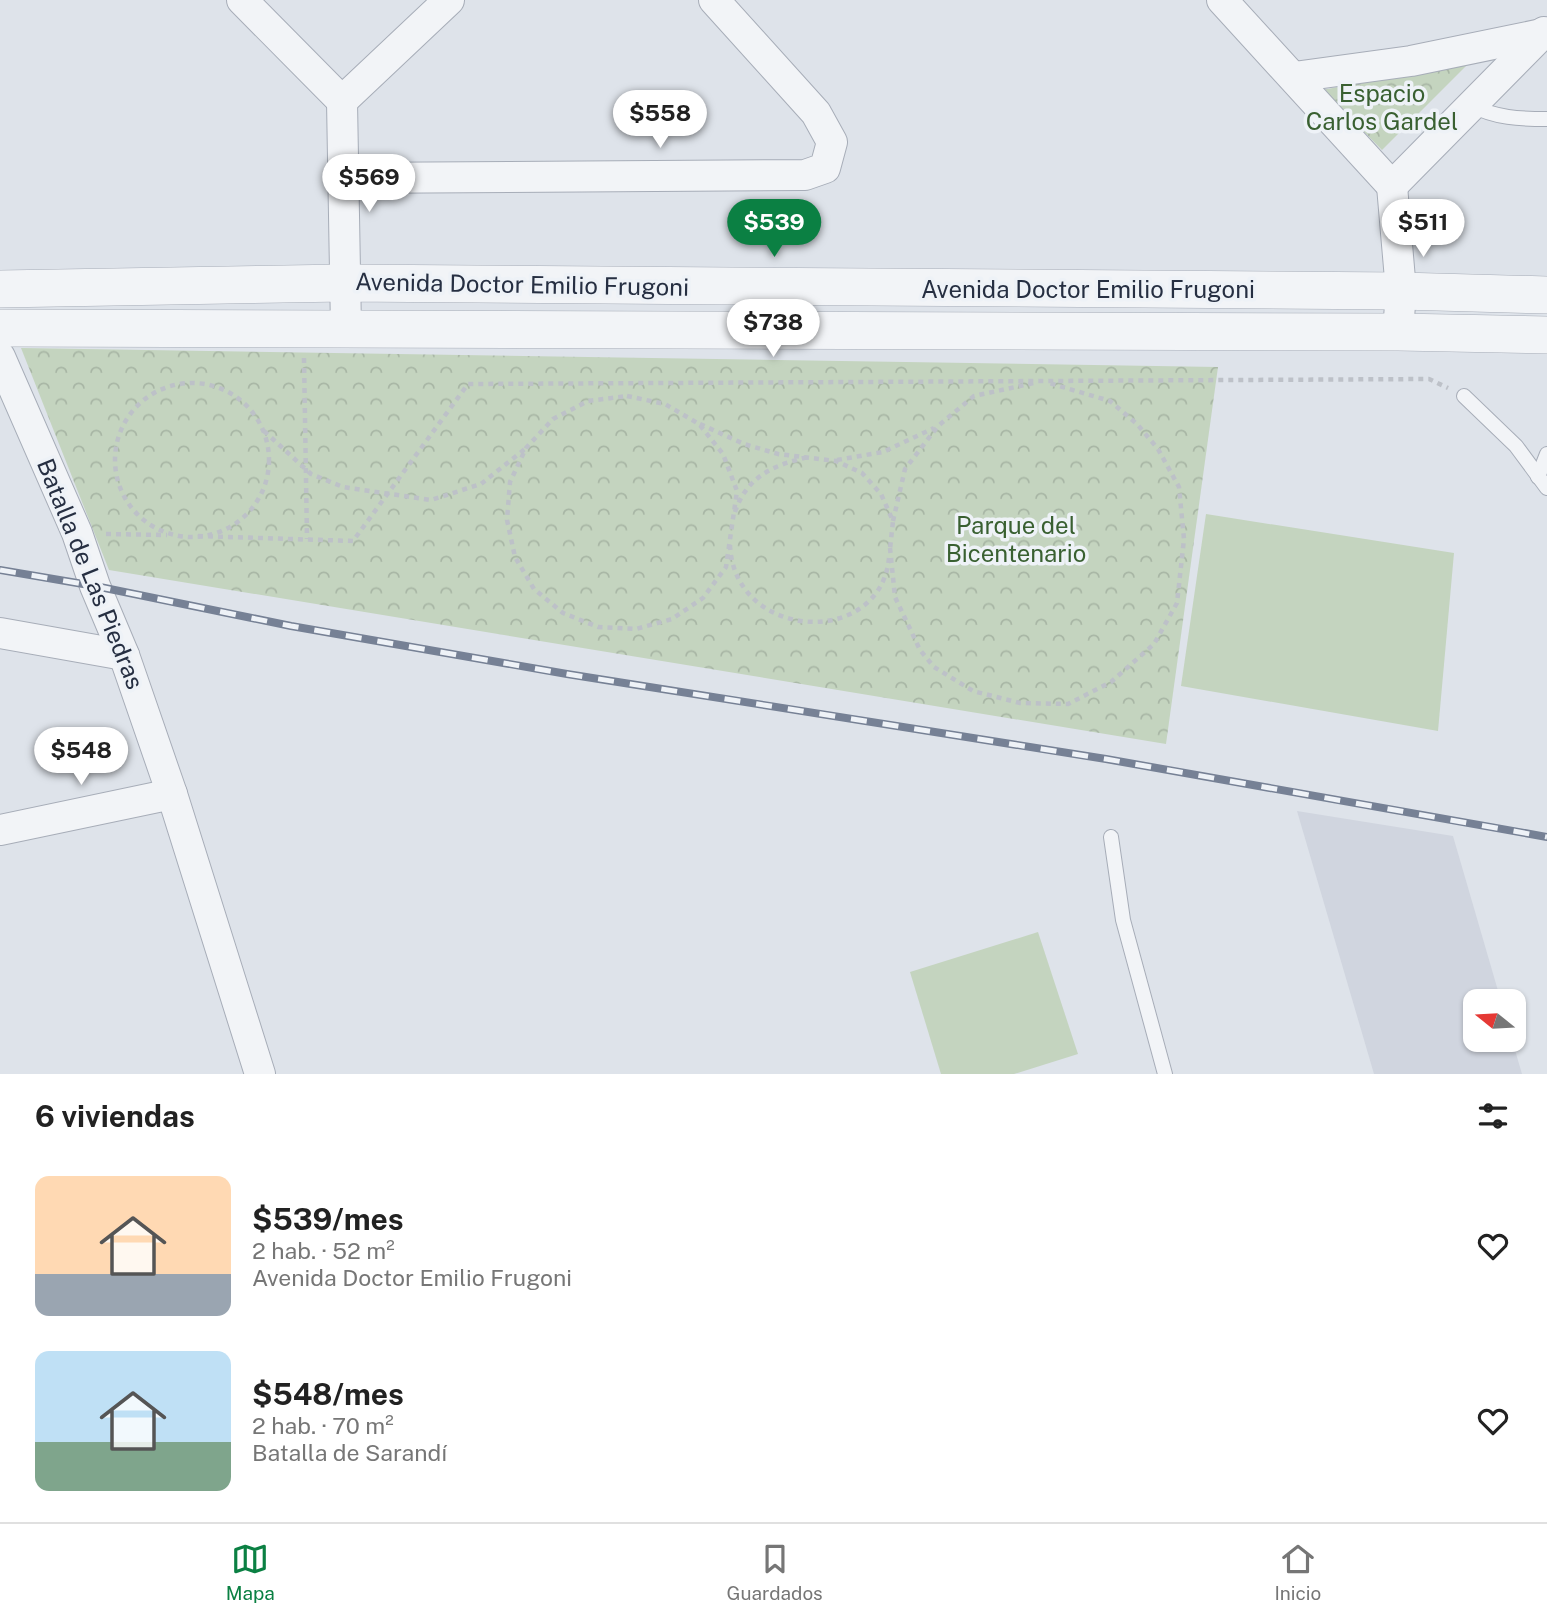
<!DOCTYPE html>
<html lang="es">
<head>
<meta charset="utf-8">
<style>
  body { margin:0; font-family:"Public Sans",sans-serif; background:#f6f6f6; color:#222; height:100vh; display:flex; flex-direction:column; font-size:26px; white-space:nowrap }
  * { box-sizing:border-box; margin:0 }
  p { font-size:23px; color:#767676 }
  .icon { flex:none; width:38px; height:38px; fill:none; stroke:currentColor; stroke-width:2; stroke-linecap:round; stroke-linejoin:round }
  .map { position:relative; height:1074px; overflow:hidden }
  .drawer { display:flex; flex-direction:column; background:#fff; flex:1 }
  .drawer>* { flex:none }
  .needle { width:46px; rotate:288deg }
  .fabs { position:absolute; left:1463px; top:989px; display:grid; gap:14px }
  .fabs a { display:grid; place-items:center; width:63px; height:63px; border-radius:14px; background:#fff; box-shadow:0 2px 5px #0004; font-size:35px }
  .price { position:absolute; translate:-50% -60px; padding:0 16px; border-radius:24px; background:#fff; color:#222; font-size:23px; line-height:46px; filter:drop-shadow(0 2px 4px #0008) }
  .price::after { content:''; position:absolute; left:50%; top:42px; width:21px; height:16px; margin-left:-10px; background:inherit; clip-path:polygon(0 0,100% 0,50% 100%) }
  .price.current { background:#0b8043; color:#fff }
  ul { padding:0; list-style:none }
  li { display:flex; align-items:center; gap:21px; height:175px; padding:0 35px }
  li span { display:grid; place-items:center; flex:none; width:196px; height:140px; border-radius:14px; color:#555 }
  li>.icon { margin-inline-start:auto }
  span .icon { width:84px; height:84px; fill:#fffc; stroke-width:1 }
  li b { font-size:30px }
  h2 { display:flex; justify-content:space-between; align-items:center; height:84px; padding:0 35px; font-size:30px }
  .menu { display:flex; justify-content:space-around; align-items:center; height:98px; border-top:2px solid #e0e0e0; background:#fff; font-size:19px; color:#767676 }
  .menu a { display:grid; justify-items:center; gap:4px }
  .menu .current { color:#0b8043 }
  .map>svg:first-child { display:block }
  .built { fill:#d0d5df }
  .park { fill:url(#park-crowns) }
  .pitch { fill:#c4d4bf }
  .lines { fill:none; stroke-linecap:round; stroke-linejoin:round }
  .service-casing { stroke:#a7adb8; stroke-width:16 }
  .minor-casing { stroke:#a7adb8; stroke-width:32 }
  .tertiary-casing { stroke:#a7adb8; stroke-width:38 }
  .path { stroke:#bdc1c8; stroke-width:4.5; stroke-dasharray:5 5; stroke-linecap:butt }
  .service { stroke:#f2f4f7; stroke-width:14 }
  .minor { stroke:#f2f4f7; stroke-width:30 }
  .tertiary { stroke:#f2f4f7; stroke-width:37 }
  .rail-casing { stroke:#768195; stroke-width:8 }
  .rail { stroke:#eef2f7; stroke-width:5; stroke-dasharray:16; stroke-linecap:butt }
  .labels { text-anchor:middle; stroke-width:7; stroke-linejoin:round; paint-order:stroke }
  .park-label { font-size:24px; fill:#396031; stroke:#eef2f7 }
  .street-label { font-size:24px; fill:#262f42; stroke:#eef2f7 }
</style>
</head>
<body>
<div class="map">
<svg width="1547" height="1074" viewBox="0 0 1547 1074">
  <defs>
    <pattern id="park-crowns" width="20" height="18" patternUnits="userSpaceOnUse" patternTransform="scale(1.75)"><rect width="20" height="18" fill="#c4d4bf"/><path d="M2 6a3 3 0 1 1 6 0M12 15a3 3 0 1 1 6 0" fill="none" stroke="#a8b6a5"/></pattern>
  </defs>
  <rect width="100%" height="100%" fill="#dee3ea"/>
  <!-- built -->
  <polygon class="built" points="1297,811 1453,836 1501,1001 1475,1001 1475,1040 1512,1040 1522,1074 1374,1074"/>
  <!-- park -->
  <g class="park">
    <polygon points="1473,59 1382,150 1323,90"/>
    <polygon points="21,348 1218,367 1166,744 109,570"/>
  </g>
  <!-- pitch -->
  <g class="pitch">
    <polygon points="1206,514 1454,553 1438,731 1181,686"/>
    <polygon points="1038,932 1078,1054 1014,1074 941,1074 910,972"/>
  </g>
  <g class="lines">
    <defs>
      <g id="service">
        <path d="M1471 105C1495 118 1520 119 1547 119"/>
        <polyline points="1464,396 1516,446 1547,488"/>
        <polyline points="1538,477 1547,454"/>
        <polyline points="1111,837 1123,920 1165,1074"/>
      </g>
      <g id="minor">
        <polyline points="242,0 342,101"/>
        <polyline points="1222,0 1392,186"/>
        <polyline points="1294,77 1411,61 1542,34"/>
        <polyline points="342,101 346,329"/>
        <polyline points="342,101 449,0"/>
        <polyline points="343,178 805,175 825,168 832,142 816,113 714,0"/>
        <polyline points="1392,186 1544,32"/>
        <polyline points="1392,186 1401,291 1398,332"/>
        <polyline points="0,357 77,533 95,586 124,655 172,794 260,1074"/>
        <polyline points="0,633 124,655"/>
        <polyline points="0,830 172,794"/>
      </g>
      <g id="tertiary">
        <polyline points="0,289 344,283 1401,291 1547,295"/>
        <polyline points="0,328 1398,332 1547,335"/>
      </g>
    </defs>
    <!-- service casing -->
    <use href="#service" class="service-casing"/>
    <!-- minor casing -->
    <use href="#minor" class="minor-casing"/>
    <!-- tertiary casing -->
    <use href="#tertiary" class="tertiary-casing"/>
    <!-- path -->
    <g class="path">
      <polyline points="304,358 307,539"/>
      <circle cx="192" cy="460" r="77"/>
      <polygon points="627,396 665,404 699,424 723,454 737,491 726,567 703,598 672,619 636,629 598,627 563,613 534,589 515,557 507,520 510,482 526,448 553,419 588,401"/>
      <polyline points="700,424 744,444 778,454 836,461 862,473 881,494 893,521 890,549"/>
      <polyline points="264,431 311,474 343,487 431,500 481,484 525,449"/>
      <polyline points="837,460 883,452 934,428"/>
      <path d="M735 512C747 476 774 465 808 457"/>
      <polyline points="893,521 905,469 938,426 974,396 1034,383"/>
      <polyline points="106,534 167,535"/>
      <polyline points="198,536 353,541 468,384 1429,379 1448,388"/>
      <path d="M730 545C734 641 880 649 889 558"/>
      <polyline points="890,548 895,597 920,650 934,667 973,691 1020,703 1068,704 1111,682 1154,644 1177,603 1184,539 1179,487 1158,449 1137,424 1110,401 1049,383"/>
    </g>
    <!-- service -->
    <use href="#service" class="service"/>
    <!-- minor -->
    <use href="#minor" class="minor"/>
    <!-- tertiary -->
    <use href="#tertiary" class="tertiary"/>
    <defs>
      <polyline id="rail" points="0,570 95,586 291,626 567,674 1106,759 1547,837"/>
    </defs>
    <!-- rail casing -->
    <use href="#rail" class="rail-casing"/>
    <!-- rail -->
    <use href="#rail" class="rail"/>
  </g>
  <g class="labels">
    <!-- park labels -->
    <g class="park-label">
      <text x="1382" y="102">Espacio<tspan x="1382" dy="28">Carlos Gardel</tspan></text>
      <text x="1016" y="534">Parque del<tspan x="1016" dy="28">Bicentenario</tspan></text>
    </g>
    <!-- street labels -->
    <g class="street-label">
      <text transform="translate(522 285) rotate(1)" y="8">Avenida Doctor Emilio Frugoni</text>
      <text x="1088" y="298">Avenida Doctor Emilio Frugoni</text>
      <text transform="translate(90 574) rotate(68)" y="8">Batalla de Las Piedras</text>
    </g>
  </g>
</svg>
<div class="fabs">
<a><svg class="needle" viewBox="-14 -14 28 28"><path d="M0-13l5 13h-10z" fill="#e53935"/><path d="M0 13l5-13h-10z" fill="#767676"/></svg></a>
</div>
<b class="price" style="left:660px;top:150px">$558</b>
<b class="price" style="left:369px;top:214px">$569</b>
<b class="price current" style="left:774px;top:259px">$539</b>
<b class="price" style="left:1423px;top:259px">$511</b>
<b class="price" style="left:773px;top:359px">$738</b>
<b class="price" style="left:81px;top:787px">$548</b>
</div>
<section class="drawer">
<h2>6 viviendas<svg class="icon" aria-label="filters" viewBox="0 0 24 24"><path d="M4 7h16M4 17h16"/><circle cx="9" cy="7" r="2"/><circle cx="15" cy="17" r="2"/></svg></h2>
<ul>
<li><span style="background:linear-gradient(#ffd9b3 70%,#9aa5b1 0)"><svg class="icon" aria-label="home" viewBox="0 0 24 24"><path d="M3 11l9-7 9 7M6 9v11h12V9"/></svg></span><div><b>$539/mes</b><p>2 hab. · 52 m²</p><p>Avenida Doctor Emilio Frugoni</p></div><svg class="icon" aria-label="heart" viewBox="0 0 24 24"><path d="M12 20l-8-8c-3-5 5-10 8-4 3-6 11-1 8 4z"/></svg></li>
<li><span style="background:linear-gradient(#bfe0f5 65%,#7fa58c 0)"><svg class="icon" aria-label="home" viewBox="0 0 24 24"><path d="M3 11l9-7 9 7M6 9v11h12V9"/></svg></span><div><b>$548/mes</b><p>2 hab. · 70 m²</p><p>Batalla de Sarandí</p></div><svg class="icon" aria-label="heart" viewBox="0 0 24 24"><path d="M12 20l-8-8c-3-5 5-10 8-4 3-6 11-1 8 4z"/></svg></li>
</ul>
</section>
<nav class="menu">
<a class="current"><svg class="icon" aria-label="map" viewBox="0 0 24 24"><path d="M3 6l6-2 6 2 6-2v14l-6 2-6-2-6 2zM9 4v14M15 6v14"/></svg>Mapa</a>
<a><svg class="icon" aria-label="saved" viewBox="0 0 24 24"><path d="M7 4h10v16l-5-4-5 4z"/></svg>Guardados</a>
<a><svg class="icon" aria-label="home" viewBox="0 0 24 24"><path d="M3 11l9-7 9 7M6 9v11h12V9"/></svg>Inicio</a>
</nav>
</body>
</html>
